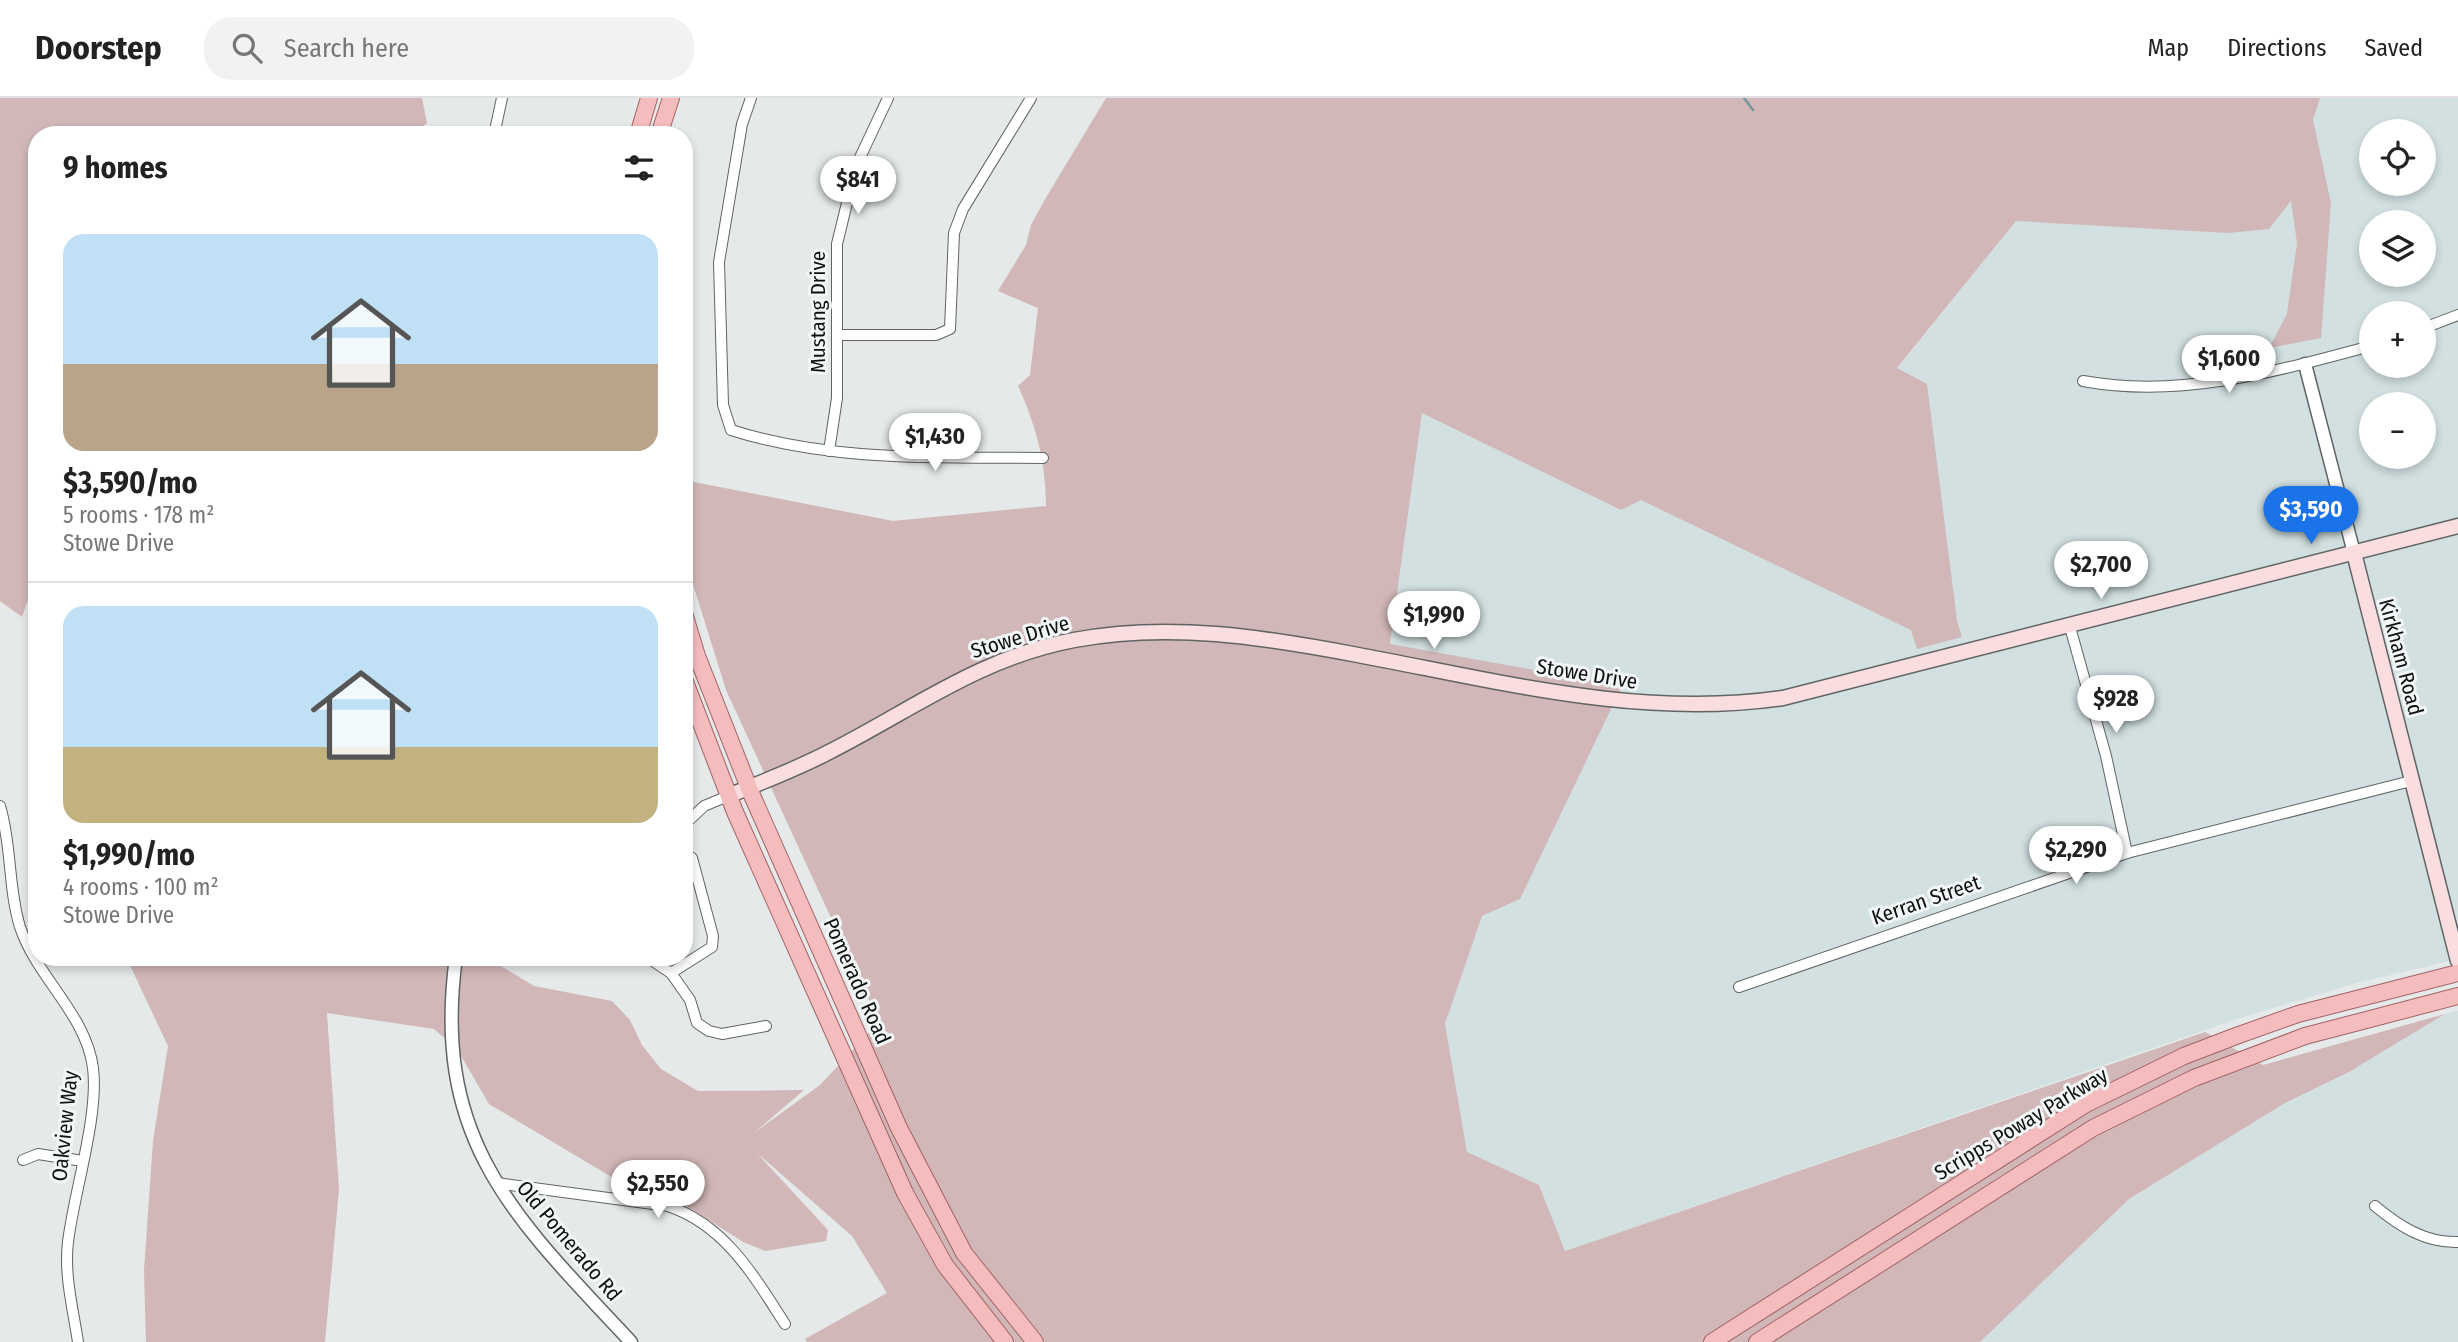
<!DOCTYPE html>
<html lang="en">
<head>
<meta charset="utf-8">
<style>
  body { margin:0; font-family:"Fira Sans Condensed",sans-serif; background:#f2f2f2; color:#222; height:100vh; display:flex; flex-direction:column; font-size:26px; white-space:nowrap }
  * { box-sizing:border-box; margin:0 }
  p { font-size:23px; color:#767676 }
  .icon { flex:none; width:38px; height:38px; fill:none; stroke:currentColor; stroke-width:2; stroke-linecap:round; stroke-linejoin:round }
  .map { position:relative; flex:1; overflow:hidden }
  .side { position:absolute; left:28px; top:28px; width:665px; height:840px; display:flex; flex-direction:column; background:#fff; border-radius:28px; box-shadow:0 4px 10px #0003 }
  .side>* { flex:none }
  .buttons { position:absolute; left:2359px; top:21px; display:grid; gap:14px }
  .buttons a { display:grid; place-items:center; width:77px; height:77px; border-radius:50%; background:#fff; box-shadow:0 4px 10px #0003; font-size:35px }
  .price { position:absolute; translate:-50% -60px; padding:0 16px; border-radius:24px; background:#fff; color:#222; font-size:23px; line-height:46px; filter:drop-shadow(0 2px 4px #0008) }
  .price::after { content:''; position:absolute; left:50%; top:42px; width:21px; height:16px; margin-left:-10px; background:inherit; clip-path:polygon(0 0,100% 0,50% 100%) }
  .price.active { background:#1a73e8; color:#fff }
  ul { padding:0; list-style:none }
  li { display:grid; align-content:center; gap:14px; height:371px; padding:0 35px }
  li+li { border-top:2px solid #e0e0e0 }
  li span { display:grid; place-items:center; height:217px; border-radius:21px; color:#555 }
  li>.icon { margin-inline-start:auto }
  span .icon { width:126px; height:126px; fill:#fffc; stroke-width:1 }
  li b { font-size:30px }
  h2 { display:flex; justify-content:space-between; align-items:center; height:84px; padding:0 35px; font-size:30px }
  header { display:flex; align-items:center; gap:42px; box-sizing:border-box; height:98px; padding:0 35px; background:#fff; border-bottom:2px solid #e0e0e0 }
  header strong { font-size:33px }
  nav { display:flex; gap:38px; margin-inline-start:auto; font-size:24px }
  .search { width:490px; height:63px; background:#f2f2f2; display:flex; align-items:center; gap:18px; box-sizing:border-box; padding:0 24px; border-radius:28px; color:#767676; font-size:26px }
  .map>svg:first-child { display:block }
  .built { fill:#d2e0e1; fill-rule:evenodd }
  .green { fill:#d1b7b7 }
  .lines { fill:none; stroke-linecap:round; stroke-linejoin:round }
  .stream { stroke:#789498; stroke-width:2.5 }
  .minor-casing { stroke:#606464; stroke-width:12 }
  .tertiary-casing { stroke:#606464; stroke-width:15 }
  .secondary-casing { stroke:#606464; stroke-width:17 }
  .primary-casing { stroke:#a16365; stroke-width:18 }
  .minor { stroke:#fff; stroke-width:10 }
  .tertiary { stroke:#fff; stroke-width:12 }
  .secondary { stroke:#fadddf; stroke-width:14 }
  .primary { stroke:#f5bcbe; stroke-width:16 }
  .labels { text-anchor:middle; stroke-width:6; stroke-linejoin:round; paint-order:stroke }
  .street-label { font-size:21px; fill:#0f1010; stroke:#f2f6f7 }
</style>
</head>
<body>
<header>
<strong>Doorstep</strong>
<div class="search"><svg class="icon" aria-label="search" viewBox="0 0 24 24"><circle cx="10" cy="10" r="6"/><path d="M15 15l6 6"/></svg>Search here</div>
<nav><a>Map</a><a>Directions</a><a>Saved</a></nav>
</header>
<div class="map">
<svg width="2458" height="1244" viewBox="0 0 2458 1244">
  <rect width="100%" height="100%" fill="#e5e9e9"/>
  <!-- built -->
  <g class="built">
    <path d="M2250 0H2458V861L2353 886 2240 920 1565 1153 1539 1087 1467 1054 1445 926 1482 818 1520 801 1390 546 1422 314 1621 412 1641 401 1912 532 1917 550 1962 538 1897 271 2058 71ZM2371 33H2424V86H2371ZM2371 124H2424V177H2371ZM2371 215H2424V268H2371ZM2371 306H2424V359H2371Z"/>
    <polygon points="2458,913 2458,1244 1980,1244 2129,1101 2285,1005 2349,974 2445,916"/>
  </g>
  <!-- green -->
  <g class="green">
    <polygon points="0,0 422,0 427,25 412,37 37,37 37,526 29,499 22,519 0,503"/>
    <path d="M1106 0H2320L2313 22 2331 105 2321 240 2269 250 2287 216 2297 145 2291 103 2269 131 2228 135 2016 123 1897 270 1927 286 1957 522 1962 539 1917 551 1911 532 1641 402 1621 412 1422 315 1390 546 1622 588 1520 801 1482 818 1445 926 1467 1054 1539 1087 1565 1153 2205 934 2263 967 2445 916 2349 974 2285 1005 2129 1101 1980 1244H807L805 1241 887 1195 852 1138 757 1055 828 1132 826 1143 765 1153 743 1144 690 1110 620 1084 489 1006 457 951 434 931 327 915 339 1091 325 1244H146L144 1172 153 1043 168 948 126 859H486L534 888 612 903 630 922 642 947 661 971 698 993 804 992 755 1034 820 987 879 924 726 592 692 483 684 429V382L893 423 1046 408C1046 365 1036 327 1018 288L1030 277 1038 210 998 193 1026 147 1031 127 1044 103Z"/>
  </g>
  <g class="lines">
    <!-- stream -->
    <polyline class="stream" points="1744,0 1753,12"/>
    <defs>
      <g id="minor">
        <path d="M751 0 742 26 719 164 723 307 731 332C832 364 939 359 1043 360"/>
        <polyline points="494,37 502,0"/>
        <polyline points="2424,230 2458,217"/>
        <polyline points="837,237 936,237 950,231 954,135 963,111 1031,0"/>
        <path d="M2083 283C2181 301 2277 273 2371 248"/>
        <polyline points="829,353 837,300 837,146 856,68 888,0"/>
        <polyline points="2070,529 2106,658 2127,755"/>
        <path d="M0 708C12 748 8 790 20 829 37 880 86 916 93 970 99 1018 74 1094 68 1144 64 1177 73 1211 78 1244"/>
        <polyline points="684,727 704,708 728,698"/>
        <polyline points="647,859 671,875 690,902 697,925 709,933 722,936 766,928"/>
        <polyline points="671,875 712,849 713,838 692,760 684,755"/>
        <polyline points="1739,889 2127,755 2411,683"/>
        <polyline points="23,1062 38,1056 83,1063"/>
        <path d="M496 1085 668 1108C725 1127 754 1178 785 1226"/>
        <path d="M2375 1108C2399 1128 2425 1145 2458 1144"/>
      </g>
      <g id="tertiary">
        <polyline points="2305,266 2354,455"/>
        <path d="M456 859C431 1043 515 1120 631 1244"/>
      </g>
      <g id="secondary">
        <polyline points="2354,455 2458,863"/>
        <path d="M728 698C762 684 797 671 829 654 912 612 979 560 1074 542 1169 524 1263 539 1358 557 1498 583 1640 621 1783 600L2458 428"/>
      </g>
      <g id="primary">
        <polyline points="638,37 649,0"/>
        <polyline points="659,37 671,0"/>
        <polyline points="684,515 697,558 751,695 899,1030 964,1155 1035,1244"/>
        <polyline points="684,581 735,714 905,1095 945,1167 1005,1244"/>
        <polyline points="1712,1244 2086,1006 2184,958 2236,938 2298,916 2458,875"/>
        <polyline points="1757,1244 2093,1030 2194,980 2305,938 2458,898"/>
      </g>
    </defs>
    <!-- minor casing -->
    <use href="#minor" class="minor-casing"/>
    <!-- tertiary casing -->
    <use href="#tertiary" class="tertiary-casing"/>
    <!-- secondary casing -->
    <use href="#secondary" class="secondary-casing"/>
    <!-- primary casing -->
    <use href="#primary" class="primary-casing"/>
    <!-- minor -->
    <use href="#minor" class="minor"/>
    <!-- tertiary -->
    <use href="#tertiary" class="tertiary"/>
    <!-- secondary -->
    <use href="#secondary" class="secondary"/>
    <!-- primary -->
    <use href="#primary" class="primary"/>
  </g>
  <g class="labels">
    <!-- street labels -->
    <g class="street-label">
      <text transform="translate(818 214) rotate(-90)" y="7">Mustang Drive</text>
      <text transform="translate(1020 539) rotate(-17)" y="7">Stowe Drive</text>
      <text transform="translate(2401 559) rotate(75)" y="7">Kirkham Road</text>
      <text transform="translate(1587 576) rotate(9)" y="7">Stowe Drive</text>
      <text transform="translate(1926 802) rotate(-19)" y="7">Kerran Street</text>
      <text transform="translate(857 883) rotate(66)" y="7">Pomerado Road</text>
      <text transform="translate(2021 1026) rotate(-31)" y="7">Scripps Poway Parkway</text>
      <text transform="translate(65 1028) rotate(-84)" y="7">Oakview Way</text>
      <text transform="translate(569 1143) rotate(50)" y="7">Old Pomerado Rd</text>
    </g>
  </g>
</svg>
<div class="buttons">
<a><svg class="icon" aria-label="locate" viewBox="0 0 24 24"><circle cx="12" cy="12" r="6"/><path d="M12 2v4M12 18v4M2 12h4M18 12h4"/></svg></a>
<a><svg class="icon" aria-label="layers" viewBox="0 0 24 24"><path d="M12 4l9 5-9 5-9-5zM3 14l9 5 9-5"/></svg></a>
<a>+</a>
<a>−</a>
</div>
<b class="price" style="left:858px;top:118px">$841</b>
<b class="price" style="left:2229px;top:297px">$1,600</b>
<b class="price" style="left:935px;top:375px">$1,430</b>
<b class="price active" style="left:2311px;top:448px">$3,590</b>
<b class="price" style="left:2101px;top:503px">$2,700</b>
<b class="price" style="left:1434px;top:553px">$1,990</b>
<b class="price" style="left:2116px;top:637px">$928</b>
<b class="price" style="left:2076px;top:788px">$2,290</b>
<b class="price" style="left:658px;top:1122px">$2,550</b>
<section class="side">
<h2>9 homes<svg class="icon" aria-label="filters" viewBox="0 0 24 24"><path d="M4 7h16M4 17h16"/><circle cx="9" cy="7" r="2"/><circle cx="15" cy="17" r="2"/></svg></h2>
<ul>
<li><span style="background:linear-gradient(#bfe0f5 60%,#b9a48a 0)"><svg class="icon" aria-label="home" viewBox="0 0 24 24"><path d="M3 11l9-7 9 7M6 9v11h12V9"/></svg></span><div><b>$3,590/mo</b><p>5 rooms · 178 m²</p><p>Stowe Drive</p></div></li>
<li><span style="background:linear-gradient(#bfe0f5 65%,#c2b280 0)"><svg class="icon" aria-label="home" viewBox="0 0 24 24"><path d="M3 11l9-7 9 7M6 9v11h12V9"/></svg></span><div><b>$1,990/mo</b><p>4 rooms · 100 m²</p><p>Stowe Drive</p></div></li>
</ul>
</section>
</div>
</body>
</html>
